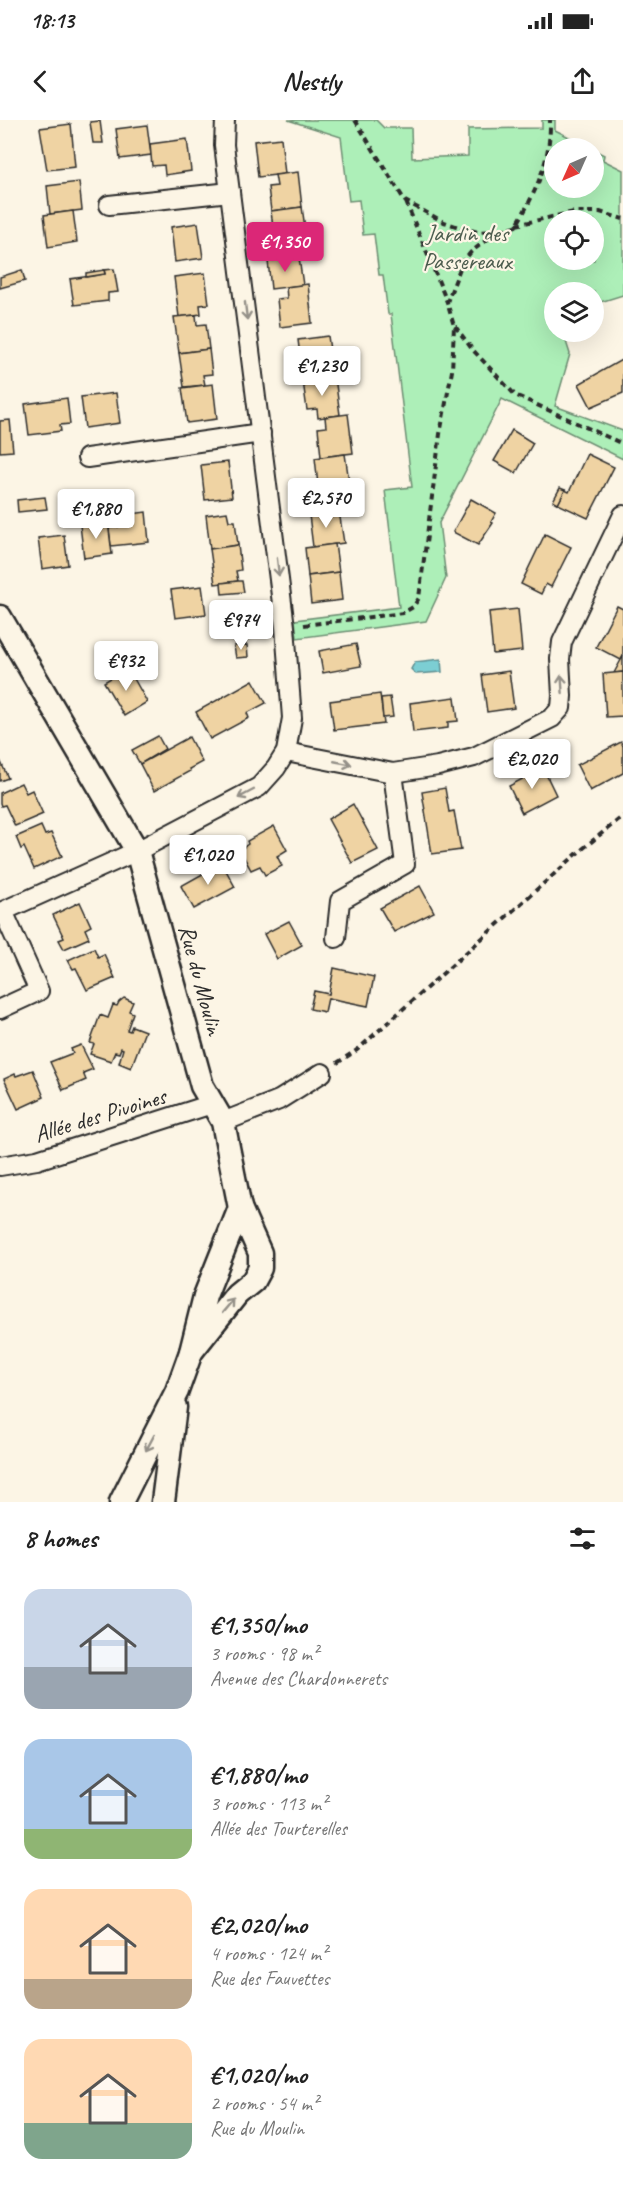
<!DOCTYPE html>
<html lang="en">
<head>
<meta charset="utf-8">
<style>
  body { margin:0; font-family:Caveat,sans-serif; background:#f2f2f2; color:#222; height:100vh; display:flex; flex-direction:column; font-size:22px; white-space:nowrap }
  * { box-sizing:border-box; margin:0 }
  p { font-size:20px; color:#767676 }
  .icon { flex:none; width:33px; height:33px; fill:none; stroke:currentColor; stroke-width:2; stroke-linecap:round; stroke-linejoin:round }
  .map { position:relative; height:1382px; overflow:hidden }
  .panel { display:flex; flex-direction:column; background:#fff; flex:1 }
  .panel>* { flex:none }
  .needle { width:39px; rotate:225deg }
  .tools { position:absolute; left:544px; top:18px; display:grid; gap:12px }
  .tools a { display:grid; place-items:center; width:60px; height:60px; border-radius:50%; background:#fff; box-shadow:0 6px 24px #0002; font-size:30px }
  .price { position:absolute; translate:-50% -51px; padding:0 14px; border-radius:6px; background:#fff; color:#222; font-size:20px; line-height:39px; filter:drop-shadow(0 2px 3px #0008) }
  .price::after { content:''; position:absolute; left:50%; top:36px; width:18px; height:14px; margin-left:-9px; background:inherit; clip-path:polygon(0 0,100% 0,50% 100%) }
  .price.current { background:#db2777; color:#fff }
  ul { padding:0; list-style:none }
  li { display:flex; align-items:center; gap:18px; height:150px; padding:0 24px }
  li span { display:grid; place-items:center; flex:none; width:168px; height:120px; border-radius:18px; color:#555 }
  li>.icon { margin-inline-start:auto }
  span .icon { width:72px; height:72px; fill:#fffc; stroke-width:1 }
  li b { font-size:26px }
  h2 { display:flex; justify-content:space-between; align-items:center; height:72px; padding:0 24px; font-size:26px }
  .status { display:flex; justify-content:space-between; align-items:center; height:42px; padding:0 30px; background:#fff; direction:ltr }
  .status svg { height:16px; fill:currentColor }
  header { display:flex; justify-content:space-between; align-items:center; height:78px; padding:0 24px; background:#fff; font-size:27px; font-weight:800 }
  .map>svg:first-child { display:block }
  .green { fill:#adefb8; stroke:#6c8d72; stroke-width:1.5; fill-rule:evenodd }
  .water { fill:#7cced3; stroke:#5c8d90; stroke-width:1.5 }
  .building { fill:#efd3a3; stroke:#2b2b2b; stroke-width:1.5 }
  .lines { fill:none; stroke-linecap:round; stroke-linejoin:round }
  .minor-casing { stroke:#2b2b2b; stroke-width:22 }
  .tertiary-casing { stroke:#2b2b2b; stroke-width:27 }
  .path { stroke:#2b2b2b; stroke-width:4; stroke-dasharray:6 4.5; stroke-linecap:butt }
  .minor { stroke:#fcf5e5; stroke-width:18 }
  .tertiary { stroke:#fcf5e5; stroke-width:22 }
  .oneway { stroke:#949088 }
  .labels { text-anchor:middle; stroke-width:4.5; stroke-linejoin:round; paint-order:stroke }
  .park-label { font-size:24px; fill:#4c5c4e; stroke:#fcf5e5 }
  .street-label { font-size:24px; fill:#2b2b2b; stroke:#fcf5e5 }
</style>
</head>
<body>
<div class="status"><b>18:13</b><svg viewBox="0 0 49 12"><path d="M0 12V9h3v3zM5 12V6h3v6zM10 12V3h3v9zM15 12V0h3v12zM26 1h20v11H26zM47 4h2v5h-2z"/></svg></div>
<header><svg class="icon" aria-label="back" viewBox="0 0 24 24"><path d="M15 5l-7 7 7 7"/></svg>Nestly<svg class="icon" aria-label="share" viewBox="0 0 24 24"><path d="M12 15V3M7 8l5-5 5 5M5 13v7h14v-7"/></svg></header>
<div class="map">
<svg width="623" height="1382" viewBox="0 0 623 1382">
  <rect width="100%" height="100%" fill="#fcf5e5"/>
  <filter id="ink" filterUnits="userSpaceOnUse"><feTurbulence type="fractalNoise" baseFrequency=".0167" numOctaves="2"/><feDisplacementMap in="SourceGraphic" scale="12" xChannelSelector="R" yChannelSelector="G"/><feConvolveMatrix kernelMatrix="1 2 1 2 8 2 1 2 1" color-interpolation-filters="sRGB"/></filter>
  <g filter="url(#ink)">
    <!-- green -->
    <path class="green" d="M288 0H376L384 8H411L412 38 468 36V9L542 8V0H555V10L591 28H555V68H594V30L604 35 603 40 623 50V175L594 184V172H555V212H563L570 234 555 286 623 311V339L502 279 439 403 446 458 426 501 297 518 295 500 399 487 385 370 412 367 391 194H388L383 155H379L374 114 363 115 359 80 349 81 341 17ZM555 100H594V140H555Z"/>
    <!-- water -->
    <polygon class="water" points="441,539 442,552 416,554 411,549 415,542"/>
    <!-- building -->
    <g class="building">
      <polygon points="100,1 103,23 93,23 90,2"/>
      <polygon points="71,4 75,47 47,50 40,8"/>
      <polygon points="147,5 151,35 120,39 116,9"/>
      <polygon points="281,18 285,54 258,57 254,21"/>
      <polygon points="187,19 191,51 165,55 164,45 152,46 150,24"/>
      <polygon points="298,52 302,87 271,91 268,67 277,66 275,55"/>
      <polygon points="79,62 82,90 50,94 47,66"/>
      <polygon points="302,87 307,122 284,125 283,115 274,116 271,91"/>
      <polygon points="73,91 77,122 48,127 44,95"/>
      <polygon points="198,103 203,138 175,142 171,107"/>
      <polygon points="299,138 303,165 271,169 268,141"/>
      <polygon points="114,149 118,172 108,173 108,181 74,185 70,159 105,154 104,150"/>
      <polygon points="22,150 25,161 0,168 0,157"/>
      <polygon points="104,150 105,154 86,157 86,153"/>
      <polygon points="205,153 209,184 200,185 201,194 179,197 174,157"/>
      <polygon points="308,164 312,203 280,207 277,179 287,178 286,167"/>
      <polygon points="196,195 197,205 206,204 209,229 179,233 174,197"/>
      <polygon points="328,216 334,258 312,260 310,250 302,250 298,220"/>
      <polygon points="209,229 212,254 203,255 205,265 184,267 179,233"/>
      <polygon points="623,239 623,273 591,287 579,264"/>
      <polygon points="335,257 340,295 318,298 317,289 307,290 303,261"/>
      <polygon points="213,264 217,299 187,303 182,268"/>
      <polygon points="116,273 120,303 85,308 81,277"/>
      <polygon points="67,278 70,304 60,305 61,311 29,315 25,284"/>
      <polygon points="348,294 353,333 321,337 318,308 326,307 325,297"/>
      <polygon points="10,300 13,331 0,332 0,301"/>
      <polygon points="512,310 533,323 516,353 494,341"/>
      <polygon points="345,334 351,375 327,379 325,365 318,365 315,338"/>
      <polygon points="587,334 614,347 588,398 558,384 565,370 569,372"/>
      <polygon points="228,342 232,377 205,380 201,345"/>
      <polygon points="560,368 565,370 558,384 553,381"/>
      <polygon points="45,377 47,389 18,392 17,380"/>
      <polygon points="471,379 496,393 491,402 493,403 478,425 453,412"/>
      <polygon points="339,391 344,423 313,427 309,395"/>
      <polygon points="146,392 149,422 111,426 109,408 118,407 117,396"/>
      <polygon points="227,392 229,401 235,401 238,425 210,429 206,395"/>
      <polygon points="108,402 112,434 84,438 80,405"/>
      <polygon points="545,414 571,427 551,467 546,464 541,474 521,464"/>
      <polygon points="64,415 68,445 42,449 38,418"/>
      <polygon points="335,424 339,452 308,456 305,428"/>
      <polygon points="238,425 241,450 236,451 238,461 215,464 210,429"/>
      <polygon points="339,452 342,480 311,484 308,456"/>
      <polygon points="238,461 242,461 244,472 222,474 221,463"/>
      <polygon points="202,466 206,494 175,498 171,470"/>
      <polygon points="617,486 623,489 623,536 621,540 596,527"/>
      <polygon points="518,489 522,531 493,534 489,492"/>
      <polygon points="356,524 361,546 323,553 319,531"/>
      <polygon points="247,525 248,537 236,538 234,526"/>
      <polygon points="623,536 623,552 614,553 621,540"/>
      <polygon points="128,548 147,582 124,596 104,562"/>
      <polygon points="509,551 514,588 487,592 482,555"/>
      <polygon points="623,552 623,596 606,597 603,554"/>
      <polygon points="253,560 266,583 247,593 249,598 210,619 196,592"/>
      <polygon points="380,574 384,604 334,610 330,581"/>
      <polygon points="390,577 393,597 383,598 381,578"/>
      <polygon points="455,577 458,601 448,602 448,608 413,612 410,583"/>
      <polygon points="158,616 165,629 140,644 132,630"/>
      <polygon points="189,617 202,642 189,649 190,651 154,671 140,644"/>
      <polygon points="621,622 623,626 623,653 590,671 577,645"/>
      <polygon points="0,640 8,658 0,661"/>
      <polygon points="543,648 556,675 522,693 509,666"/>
      <polygon points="21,663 26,673 32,670 43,694 15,706 5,685 1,686 0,683 0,673"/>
      <polygon points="445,668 449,692 454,691 461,730 432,734 422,672"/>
      <polygon points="353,684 378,730 352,743 328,699"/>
      <polygon points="41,706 45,715 51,713 62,736 34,749 24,727 21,729 16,717"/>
      <polygon points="274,706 287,730 277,736 282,746 265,755 260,746 251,750 240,730 248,724 247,721"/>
      <polygon points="222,743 235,767 194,789 181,766"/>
      <polygon points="420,766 434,792 394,812 380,788"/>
      <polygon points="80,782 91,806 85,809 89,818 64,829 59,820 64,818 53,795"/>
      <polygon points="289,801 302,825 277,839 264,814"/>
      <polygon points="94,828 98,837 104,834 115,858 87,870 76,848 73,849 68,840"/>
      <polygon points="334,848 374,857 368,886 328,878 325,892 310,889 314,871 329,874"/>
      <polygon points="124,878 133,882 129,891 133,893 127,910 130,911 132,906 145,911 131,948 119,943 123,929 121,928 119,933 115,932 111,941 90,934 94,924 90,923 100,895 108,898 113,885 117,886 119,882"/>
      <polygon points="81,925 93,949 83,953 86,960 63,970 50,942 73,933 71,929"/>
      <polygon points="33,950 44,977 18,989 4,959 15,954 16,956"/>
    </g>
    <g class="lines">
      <defs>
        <g id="minor">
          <polyline points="109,85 230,72"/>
          <polyline points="87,338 261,313"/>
          <polyline points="286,632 393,653 438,646 474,637 552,598 561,588 562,576 560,539 562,522 623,395"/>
          <polyline points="336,818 340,781 405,744 393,653"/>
          <polyline points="0,889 39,871 3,791 137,731 259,667 276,648 286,632 292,598 285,507 224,25 225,0"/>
          <polyline points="223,1002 279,980 322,953"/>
          <polyline points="0,1046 37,1040 212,984"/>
        </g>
        <g id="tertiary">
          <polyline points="0,497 137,731 202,966 223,1002 240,1088 260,1133 260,1148 253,1161 237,1174 191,1232"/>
          <polyline points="121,1382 177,1271 191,1232 205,1176 240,1088"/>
          <polyline points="163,1382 175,1287"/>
        </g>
      </defs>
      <!-- minor casing -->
      <use href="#minor" class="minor-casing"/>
      <!-- tertiary casing -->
      <use href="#tertiary" class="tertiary-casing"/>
      <!-- path -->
      <g class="path">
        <polyline points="355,0 405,81 444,102 462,108 478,112 497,111"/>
        <polyline points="406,82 447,182"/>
        <polyline points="516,105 574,92 600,92 623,99"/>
        <polyline points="455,206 472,229 515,275 623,324"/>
        <path d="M304 505 403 493 413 487 419 478 440 314 452 251 454 206 447 182 462 143 471 132 498 111 516 106C536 72 551 40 550 0"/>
        <polyline points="337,943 357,930 580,731 623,696"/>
      </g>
      <!-- minor -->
      <use href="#minor" class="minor"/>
      <!-- tertiary -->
      <use href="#tertiary" class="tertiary"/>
    </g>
    <!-- one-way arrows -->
    <defs><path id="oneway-shaft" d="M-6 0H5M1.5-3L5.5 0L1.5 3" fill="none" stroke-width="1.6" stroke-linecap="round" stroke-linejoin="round" transform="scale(1.5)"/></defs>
    <g class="oneway">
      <use href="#oneway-shaft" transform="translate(246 191) rotate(83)"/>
      <use href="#oneway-shaft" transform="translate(278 447) rotate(83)"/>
      <use href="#oneway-shaft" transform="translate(562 564) rotate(-94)"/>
      <use href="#oneway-shaft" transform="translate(343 643) rotate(11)"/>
      <use href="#oneway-shaft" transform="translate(246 674) rotate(152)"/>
      <use href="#oneway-shaft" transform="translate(228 1186) rotate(-50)"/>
      <use href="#oneway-shaft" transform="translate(150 1323) rotate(118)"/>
    </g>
  </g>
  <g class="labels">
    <!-- park labels -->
    <g class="park-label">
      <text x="467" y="121">Jardin des<tspan x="467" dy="28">Passereaux</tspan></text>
    </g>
    <!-- street labels -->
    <g class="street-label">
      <text transform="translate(201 860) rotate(75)" y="8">Rue du Moulin</text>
      <text transform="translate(100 995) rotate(-17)" y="8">Allée des Pivoines</text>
    </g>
  </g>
</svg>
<div class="tools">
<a><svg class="needle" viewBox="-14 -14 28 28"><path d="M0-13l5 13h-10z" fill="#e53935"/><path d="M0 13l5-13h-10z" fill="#767676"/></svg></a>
<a><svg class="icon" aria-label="locate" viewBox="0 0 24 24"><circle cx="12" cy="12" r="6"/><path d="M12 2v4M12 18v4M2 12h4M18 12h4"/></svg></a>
<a><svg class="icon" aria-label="layers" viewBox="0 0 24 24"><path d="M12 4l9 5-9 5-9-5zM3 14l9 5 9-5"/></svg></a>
</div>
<b class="price current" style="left:285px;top:153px">€1,350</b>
<b class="price" style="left:322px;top:277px">€1,230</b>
<b class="price" style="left:326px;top:409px">€2,570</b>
<b class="price" style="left:96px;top:420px">€1,880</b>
<b class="price" style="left:241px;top:531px">€974</b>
<b class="price" style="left:126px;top:572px">€932</b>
<b class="price" style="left:532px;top:670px">€2,020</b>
<b class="price" style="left:208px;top:766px">€1,020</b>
</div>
<section class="panel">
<h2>8 homes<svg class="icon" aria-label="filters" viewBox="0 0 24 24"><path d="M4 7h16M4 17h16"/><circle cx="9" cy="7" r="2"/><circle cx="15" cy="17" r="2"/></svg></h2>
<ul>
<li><span style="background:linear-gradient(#c9d6e8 65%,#9aa5b1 0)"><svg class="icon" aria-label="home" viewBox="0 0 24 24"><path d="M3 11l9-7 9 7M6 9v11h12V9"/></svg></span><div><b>€1,350/mo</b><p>3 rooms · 98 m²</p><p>Avenue des Chardonnerets</p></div></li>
<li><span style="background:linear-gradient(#a9c7e8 75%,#8fb573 0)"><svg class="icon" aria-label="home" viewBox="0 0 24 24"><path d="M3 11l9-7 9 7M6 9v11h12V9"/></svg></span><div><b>€1,880/mo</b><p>3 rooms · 113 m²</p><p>Allée des Tourterelles</p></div></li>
<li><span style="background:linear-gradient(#ffd9b3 75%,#b9a48a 0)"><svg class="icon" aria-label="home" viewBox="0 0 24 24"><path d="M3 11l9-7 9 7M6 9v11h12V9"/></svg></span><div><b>€2,020/mo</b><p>4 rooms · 124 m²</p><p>Rue des Fauvettes</p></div></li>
<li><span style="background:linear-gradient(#ffd9b3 70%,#7fa58c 0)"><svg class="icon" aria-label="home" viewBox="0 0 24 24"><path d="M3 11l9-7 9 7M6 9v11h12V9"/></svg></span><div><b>€1,020/mo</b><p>2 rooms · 54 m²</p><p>Rue du Moulin</p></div></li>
</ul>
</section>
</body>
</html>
